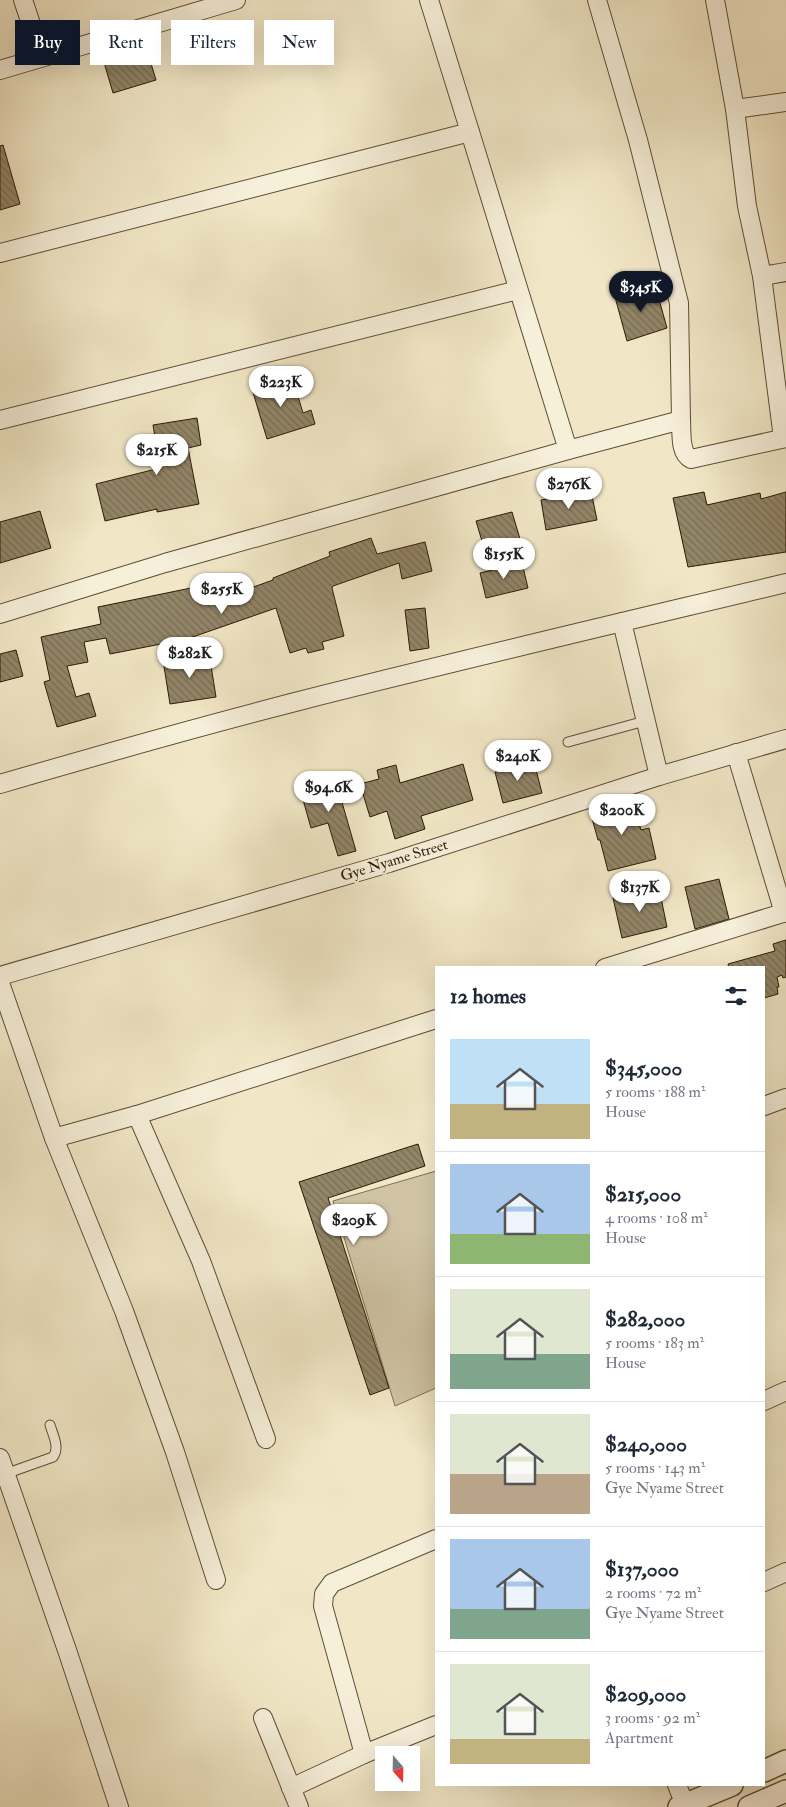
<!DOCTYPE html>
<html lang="en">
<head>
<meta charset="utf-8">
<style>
  body { margin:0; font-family:"IM FELL Double Pica",serif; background:#f2f2f3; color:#1f2937; height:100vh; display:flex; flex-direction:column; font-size:19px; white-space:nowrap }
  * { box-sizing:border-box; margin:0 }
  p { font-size:16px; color:#747a83 }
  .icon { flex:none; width:28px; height:28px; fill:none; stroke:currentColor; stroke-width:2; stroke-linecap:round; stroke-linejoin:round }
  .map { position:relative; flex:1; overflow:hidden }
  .side { position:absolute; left:435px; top:966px; width:330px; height:820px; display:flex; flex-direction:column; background:#fff; border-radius:0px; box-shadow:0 5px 20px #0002 }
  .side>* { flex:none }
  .guide { position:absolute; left:15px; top:20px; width:345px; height:45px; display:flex; gap:10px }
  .needle { width:32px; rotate:160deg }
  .fabs { position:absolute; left:375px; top:1746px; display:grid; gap:10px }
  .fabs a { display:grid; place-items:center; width:45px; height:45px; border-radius:0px; background:#fff; box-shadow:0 5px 20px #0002; font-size:25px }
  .price { position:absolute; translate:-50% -42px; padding:0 11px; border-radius:18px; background:#fff; color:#222; font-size:16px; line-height:32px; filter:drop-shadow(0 1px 2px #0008) }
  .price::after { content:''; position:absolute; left:50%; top:30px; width:15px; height:11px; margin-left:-8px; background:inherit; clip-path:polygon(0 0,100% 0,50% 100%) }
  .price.active { background:#111827; color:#fff }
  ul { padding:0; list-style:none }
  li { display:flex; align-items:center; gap:15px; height:125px; padding:0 15px }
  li+li { border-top:1px solid #e0e1e3 }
  li span { display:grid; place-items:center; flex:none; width:140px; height:100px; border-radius:0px; color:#555 }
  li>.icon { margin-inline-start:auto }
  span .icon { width:60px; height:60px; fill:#fffc; stroke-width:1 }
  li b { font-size:21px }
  h2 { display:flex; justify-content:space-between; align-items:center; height:60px; padding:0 15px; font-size:21px }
  .chip { padding:0 18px; border-radius:0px; background:#fff; box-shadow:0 5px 20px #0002; font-size:18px; line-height:45px }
  .chip.active { background:#111827; color:#fff }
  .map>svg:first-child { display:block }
  .pitch { fill:#d0c4a5; stroke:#7e7054 }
  .building { fill:url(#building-back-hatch); stroke:#2c1b03 }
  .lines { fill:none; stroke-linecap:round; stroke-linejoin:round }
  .service-casing { stroke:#5d4e34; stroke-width:11 }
  .minor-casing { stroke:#5d4e34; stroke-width:20 }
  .tertiary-casing { stroke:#5d4e34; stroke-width:24 }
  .service { stroke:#f6efda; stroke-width:9 }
  .minor { stroke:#f6efda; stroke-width:18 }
  .tertiary { stroke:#f6efda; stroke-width:21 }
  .labels { text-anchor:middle; stroke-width:4; stroke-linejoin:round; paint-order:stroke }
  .street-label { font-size:15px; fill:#2c1b03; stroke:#f6efda }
</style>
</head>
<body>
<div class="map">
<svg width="786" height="1807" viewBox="0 0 786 1807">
  <defs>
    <pattern id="building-back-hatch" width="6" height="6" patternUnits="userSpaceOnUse" patternTransform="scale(1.25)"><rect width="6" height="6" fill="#928568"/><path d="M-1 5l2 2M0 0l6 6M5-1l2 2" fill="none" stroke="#776c53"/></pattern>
  </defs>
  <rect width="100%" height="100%" fill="#f1e7c6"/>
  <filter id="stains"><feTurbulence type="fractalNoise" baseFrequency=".004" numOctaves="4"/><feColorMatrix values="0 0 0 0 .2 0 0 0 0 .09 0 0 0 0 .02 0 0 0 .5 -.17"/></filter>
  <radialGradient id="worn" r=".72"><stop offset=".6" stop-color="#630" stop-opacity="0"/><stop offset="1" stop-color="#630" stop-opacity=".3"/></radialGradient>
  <!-- pitch -->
  <polygon class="pitch" points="436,1171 436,1388 395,1406 333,1201"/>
  <!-- building -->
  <g class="building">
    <polygon points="146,47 156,80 113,93 103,59"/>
    <polygon points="3,145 20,204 0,210 0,146"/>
    <polygon points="655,285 667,328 627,341 615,297"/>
    <polygon points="292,377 303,413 311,410 315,424 267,439 252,389"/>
    <polygon points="197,418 201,445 188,448 199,504 157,512 157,509 105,521 96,484 160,468 153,425"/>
    <polygon points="591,491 597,520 546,530 541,500"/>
    <polygon points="704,492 707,505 760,493 761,499 786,492 786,552 688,567 673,498"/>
    <polygon points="40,511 51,548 0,563 0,522"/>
    <polygon points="512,512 520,539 484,548 476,521"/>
    <polygon points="371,538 377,554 425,542 432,571 402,579 399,563 333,586 332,588 344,636 322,642 324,649 308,653 306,648 290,653 276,608 161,648 161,644 110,654 106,638 84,642 88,662 67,666 76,697 89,693 96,716 57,727 44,682 50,680 41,637 101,624 98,607 191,588 192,594 243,576 248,589 273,580 273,578 330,556 329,552"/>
    <polygon points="522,563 528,588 486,598 480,573"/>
    <polygon points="425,608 429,648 410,651 405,610"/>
    <polygon points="16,650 23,676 0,682 0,654"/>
    <polygon points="209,653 216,697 170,704 163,660"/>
    <polygon points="534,762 542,793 503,803 495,772"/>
    <polygon points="463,764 473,800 421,816 425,829 395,839 387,811 370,817 360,784 379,779 377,770 396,765 400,783"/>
    <polygon points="335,778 356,851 338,856 328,823 311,828 300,789"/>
    <polygon points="632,799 641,830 649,828 656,859 608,871 600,840 598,840 590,811"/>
    <polygon points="719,879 729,919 695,929 685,887"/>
    <polygon points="659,888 667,927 622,938 613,898"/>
    <polygon points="786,940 786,977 783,978 782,975 777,977 779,987 777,987 778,994 764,998 764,968 729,968 728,964 775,951 773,944"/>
    <polygon points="418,1144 425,1166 328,1198 389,1388 370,1395 299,1182"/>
  </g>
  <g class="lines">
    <defs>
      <g id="service">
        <polyline points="568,742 645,721"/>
        <path d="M5 1474 53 1457C60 1448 53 1435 50 1425"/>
      </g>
      <g id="minor">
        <polyline points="23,0 42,57"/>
        <polyline points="597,0 638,140 679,303 681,420"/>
        <polyline points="715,0 735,109 747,206 762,276 783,438"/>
        <polyline points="0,70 236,0"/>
        <polyline points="735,109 786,102"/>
        <polyline points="0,253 470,132 429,0"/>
        <polyline points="762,276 786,272"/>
        <polyline points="0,420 518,290"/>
        <path d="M568 450 681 420C682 432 679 453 691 459L786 438"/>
        <polyline points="0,614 165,563 568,450 470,132"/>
        <polyline points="622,622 659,776"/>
        <polyline points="736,753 784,913"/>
        <path d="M0 784C99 755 198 727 299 701 461 660 623 622 786 583"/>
        <polyline points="605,968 786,912"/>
        <polyline points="0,976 389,863 659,776 786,739"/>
        <polyline points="0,983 54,1138 124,1311 175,1452 216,1580"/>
        <polyline points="764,1106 786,1098"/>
        <polyline points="137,1115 201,1261 266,1439"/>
        <polyline points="54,1138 137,1115 436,1019"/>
        <polyline points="764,1401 786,1391"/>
        <polyline points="0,1458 68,1653 119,1807"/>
        <polyline points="764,1582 786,1572"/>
        <polyline points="263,1718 299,1807"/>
        <polyline points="364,1754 323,1606 324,1594 332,1583 436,1539"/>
        <polyline points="677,1785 685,1805"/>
        <polyline points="291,1788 364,1754 436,1725"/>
      </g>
      <g id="tertiary">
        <polyline points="764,1771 786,1761"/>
        <polyline points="679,1807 732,1785"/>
        <polyline points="749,1807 786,1791"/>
      </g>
    </defs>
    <!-- service casing -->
    <use href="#service" class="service-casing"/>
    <!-- minor casing -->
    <use href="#minor" class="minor-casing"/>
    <!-- tertiary casing -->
    <use href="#tertiary" class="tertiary-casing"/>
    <!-- service -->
    <use href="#service" class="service"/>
    <!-- minor -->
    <use href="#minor" class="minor"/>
    <!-- tertiary -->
    <use href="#tertiary" class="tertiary"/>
  </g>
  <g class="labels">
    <!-- street labels -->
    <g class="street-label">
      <text transform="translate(394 860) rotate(-17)" y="5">Gye Nyame Street</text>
    </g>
  </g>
  <rect width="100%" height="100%" filter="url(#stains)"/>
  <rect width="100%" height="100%" fill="url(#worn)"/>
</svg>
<div class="fabs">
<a><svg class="needle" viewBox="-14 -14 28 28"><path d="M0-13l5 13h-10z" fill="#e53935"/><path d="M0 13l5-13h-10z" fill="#747a83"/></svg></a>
</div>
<b class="price active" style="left:641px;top:313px">$345K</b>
<b class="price" style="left:281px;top:408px">$223K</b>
<b class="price" style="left:157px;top:476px">$215K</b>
<b class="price" style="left:569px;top:510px">$276K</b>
<b class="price" style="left:504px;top:580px">$155K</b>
<b class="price" style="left:222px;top:615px">$255K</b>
<b class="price" style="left:190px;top:679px">$282K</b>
<b class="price" style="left:518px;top:782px">$240K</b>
<b class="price" style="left:329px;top:813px">$94.6K</b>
<b class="price" style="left:622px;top:836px">$200K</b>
<b class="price" style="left:640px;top:913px">$137K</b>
<b class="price" style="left:354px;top:1246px">$209K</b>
<div class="guide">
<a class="chip active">Buy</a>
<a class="chip">Rent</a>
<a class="chip">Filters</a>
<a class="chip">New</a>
</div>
<section class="side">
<h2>12 homes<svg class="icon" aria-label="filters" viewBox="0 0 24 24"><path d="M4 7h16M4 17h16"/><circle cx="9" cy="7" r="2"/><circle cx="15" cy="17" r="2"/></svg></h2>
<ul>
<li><span style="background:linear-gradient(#bfe0f5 65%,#c2b280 0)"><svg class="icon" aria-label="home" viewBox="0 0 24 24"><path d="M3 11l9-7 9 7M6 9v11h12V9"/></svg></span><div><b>$345,000</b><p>5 rooms · 188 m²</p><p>House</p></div></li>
<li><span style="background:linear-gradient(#a9c7e8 70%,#8fb573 0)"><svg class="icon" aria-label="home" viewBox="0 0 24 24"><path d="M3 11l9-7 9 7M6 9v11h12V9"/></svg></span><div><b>$215,000</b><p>4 rooms · 108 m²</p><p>House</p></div></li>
<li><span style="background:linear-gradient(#dfe7d0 65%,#7fa58c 0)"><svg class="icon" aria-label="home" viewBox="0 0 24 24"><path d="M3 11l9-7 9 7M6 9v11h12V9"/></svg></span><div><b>$282,000</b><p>5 rooms · 183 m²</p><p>House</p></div></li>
<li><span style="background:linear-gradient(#dfe7d0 60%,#b9a48a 0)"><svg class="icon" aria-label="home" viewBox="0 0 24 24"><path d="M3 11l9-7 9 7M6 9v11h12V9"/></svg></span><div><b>$240,000</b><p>5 rooms · 143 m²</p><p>Gye Nyame Street</p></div></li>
<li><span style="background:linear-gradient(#a9c7e8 70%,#7fa58c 0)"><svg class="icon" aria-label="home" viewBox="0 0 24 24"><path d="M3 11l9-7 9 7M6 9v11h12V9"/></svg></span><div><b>$137,000</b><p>2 rooms · 72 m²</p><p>Gye Nyame Street</p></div></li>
<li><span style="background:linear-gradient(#dfe7d0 75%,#c2b280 0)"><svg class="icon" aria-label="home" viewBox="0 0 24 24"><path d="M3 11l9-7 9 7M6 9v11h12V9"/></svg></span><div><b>$209,000</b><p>3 rooms · 92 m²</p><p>Apartment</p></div></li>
</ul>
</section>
</div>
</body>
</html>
